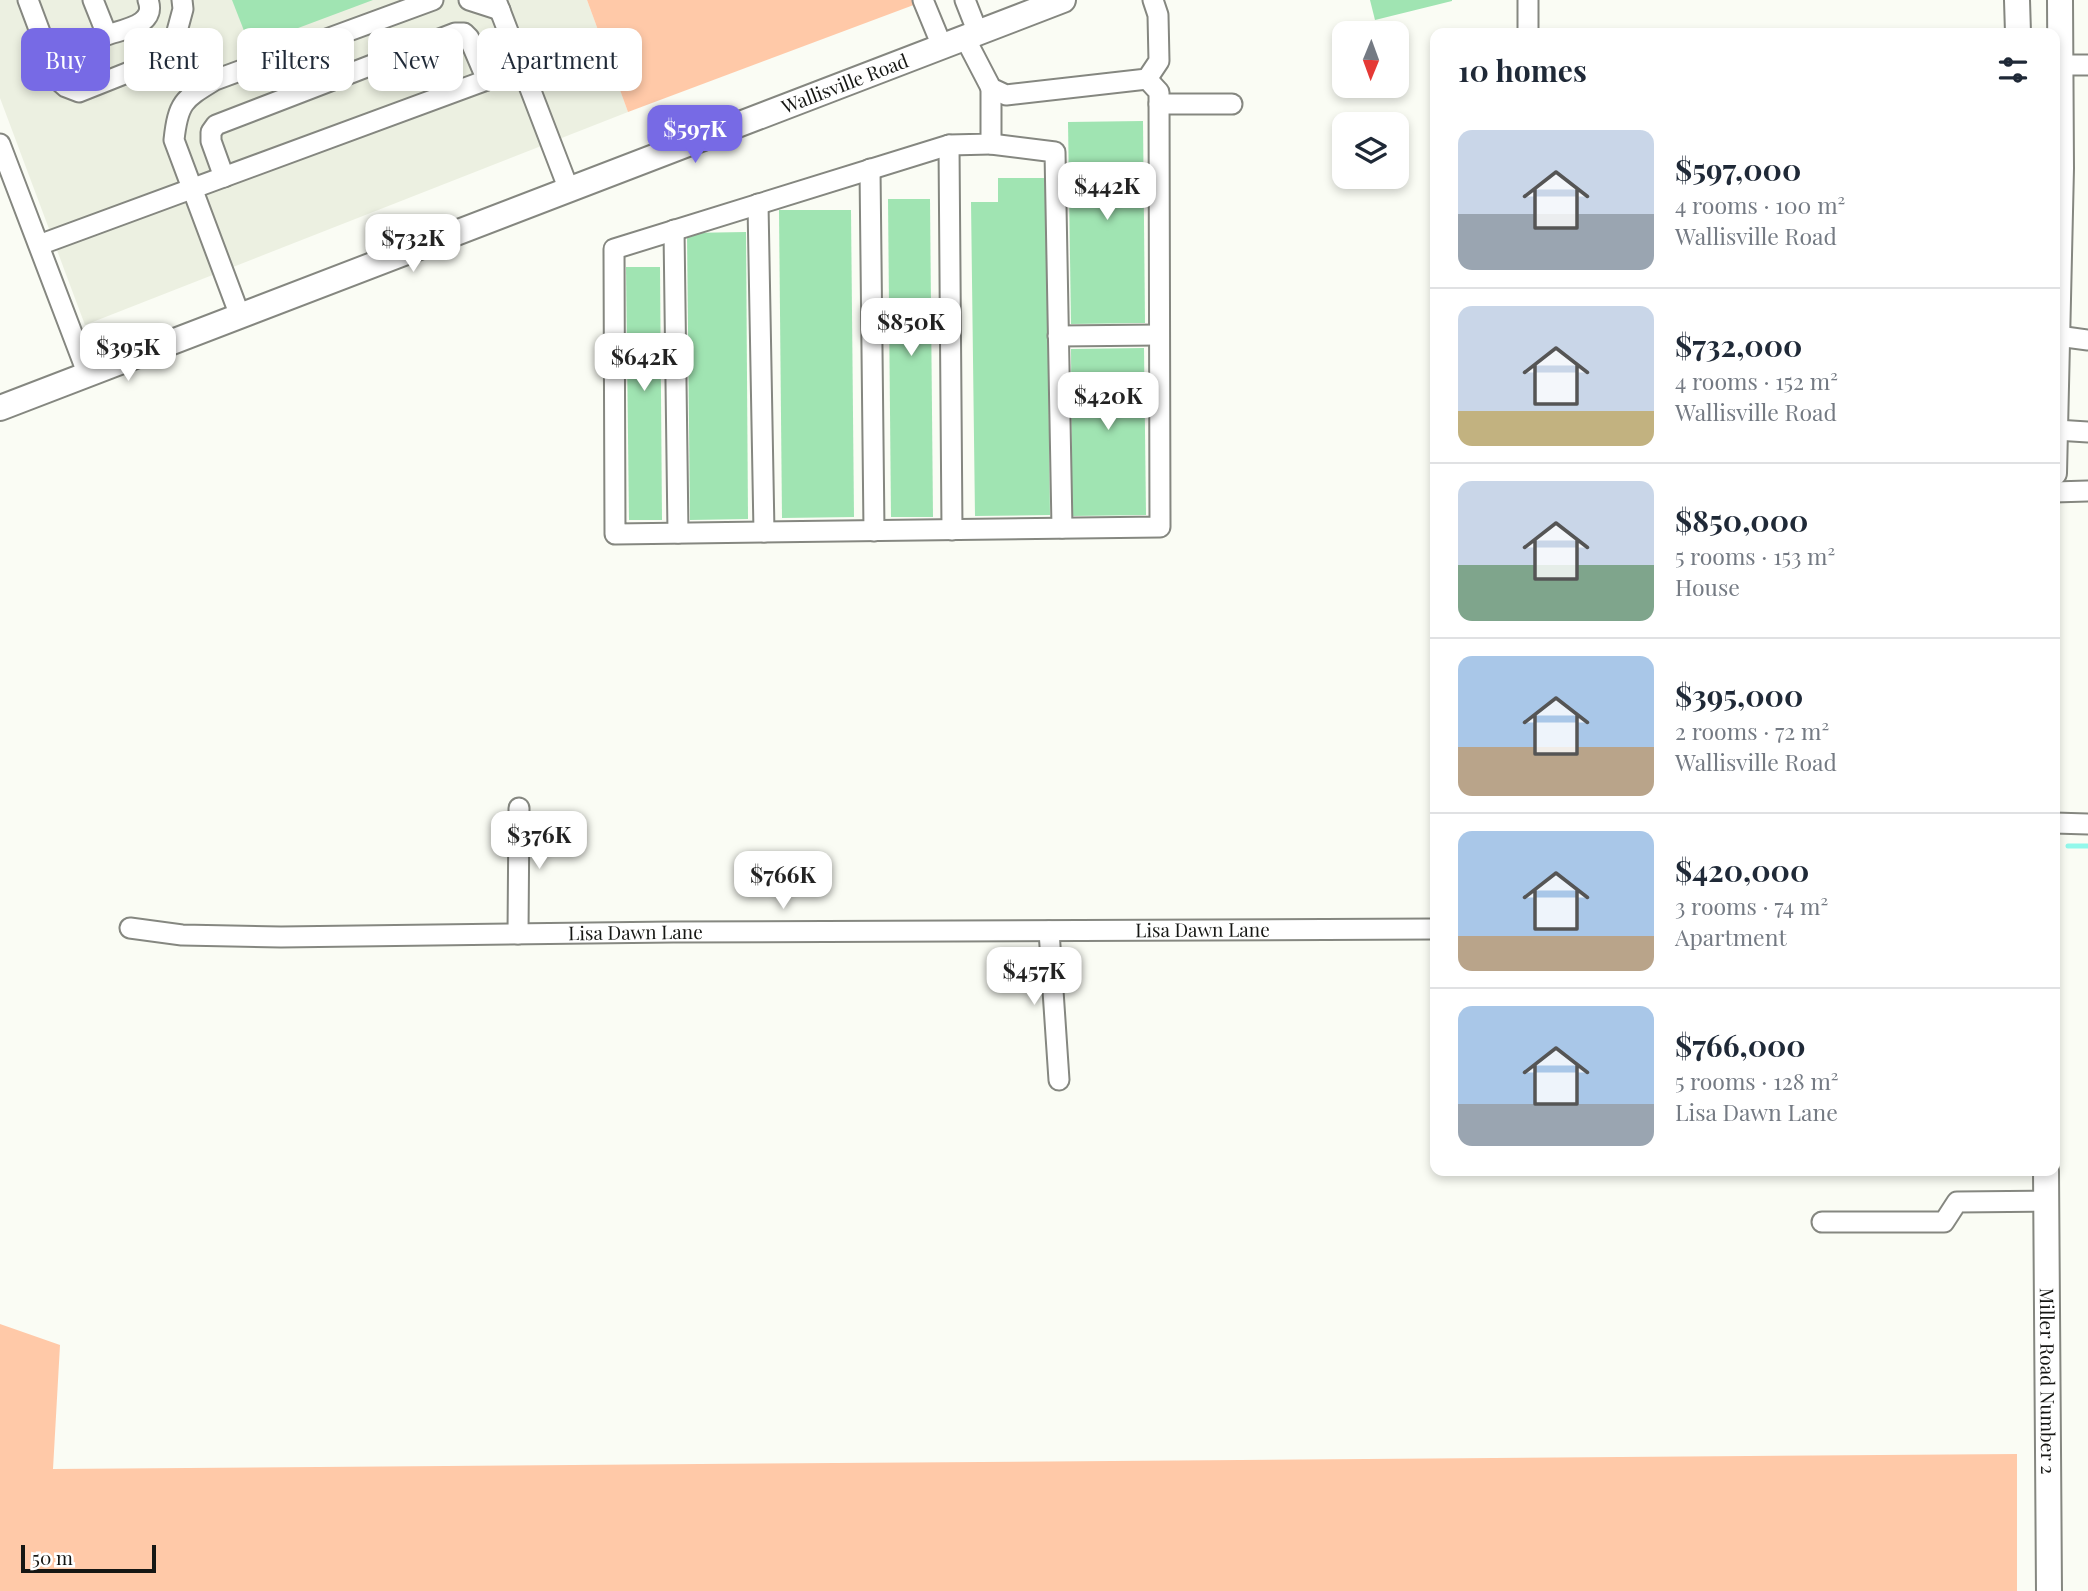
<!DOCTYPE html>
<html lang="en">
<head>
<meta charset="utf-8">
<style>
  body { margin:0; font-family:"Playfair Display",serif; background:#f2f2f3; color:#1f2937; height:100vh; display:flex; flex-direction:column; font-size:26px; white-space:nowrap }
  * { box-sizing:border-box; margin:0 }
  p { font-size:23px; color:#747a83 }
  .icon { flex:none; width:38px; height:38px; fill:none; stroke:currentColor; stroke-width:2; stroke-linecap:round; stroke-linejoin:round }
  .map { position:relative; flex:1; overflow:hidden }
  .side { position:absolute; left:1430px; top:28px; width:630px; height:1148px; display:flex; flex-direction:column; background:#fff; border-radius:14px; box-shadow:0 4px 10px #0003 }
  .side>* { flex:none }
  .guide { position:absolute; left:21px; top:28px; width:665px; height:63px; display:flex; gap:14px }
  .needle { width:46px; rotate:181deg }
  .tools { position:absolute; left:1332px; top:21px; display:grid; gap:14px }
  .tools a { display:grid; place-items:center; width:77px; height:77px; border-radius:14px; background:#fff; box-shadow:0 4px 10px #0003; font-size:35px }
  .scale { position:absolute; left:21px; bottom:18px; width:135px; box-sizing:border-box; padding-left:7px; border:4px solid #161714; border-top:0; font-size:19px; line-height:24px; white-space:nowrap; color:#161714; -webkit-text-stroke:5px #fff; paint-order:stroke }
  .price { position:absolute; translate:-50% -60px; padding:0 16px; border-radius:14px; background:#fff; color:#222; font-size:23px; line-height:46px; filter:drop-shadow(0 2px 4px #0008) }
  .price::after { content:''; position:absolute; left:50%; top:42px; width:21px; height:16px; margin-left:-10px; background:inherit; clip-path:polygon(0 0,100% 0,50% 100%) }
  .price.current { background:#776ae5; color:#fff }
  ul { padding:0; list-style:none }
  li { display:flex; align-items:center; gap:21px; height:175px; padding:0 28px }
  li+li { border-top:2px solid #e0e1e3 }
  li span { display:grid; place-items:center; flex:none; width:196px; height:140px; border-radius:14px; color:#555 }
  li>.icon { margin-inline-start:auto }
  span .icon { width:84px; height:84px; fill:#fffc; stroke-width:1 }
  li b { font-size:30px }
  h2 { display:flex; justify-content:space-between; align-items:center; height:84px; padding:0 28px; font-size:30px }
  .chip { padding:0 24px; border-radius:14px; background:#fff; box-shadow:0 4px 10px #0003; font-size:24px; line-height:63px }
  .chip.current { background:#776ae5; color:#fff }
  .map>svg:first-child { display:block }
  .built { fill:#ecf0e1 }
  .green { fill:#ffc9a8 }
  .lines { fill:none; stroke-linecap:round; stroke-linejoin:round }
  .stream { stroke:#92f8eb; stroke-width:5 }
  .building { fill:#a0e4b2 }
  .minor-casing { stroke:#858780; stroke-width:23 }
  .major-casing { stroke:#858780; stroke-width:28 }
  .minor { stroke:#fff; stroke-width:19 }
  .major { stroke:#fff; stroke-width:24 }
  .labels { text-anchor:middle; stroke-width:7; stroke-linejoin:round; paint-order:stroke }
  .street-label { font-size:19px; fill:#161714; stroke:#fff }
</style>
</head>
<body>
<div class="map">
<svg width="2088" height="1591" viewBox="0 0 2088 1591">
  <rect width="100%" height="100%" fill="#fafcf4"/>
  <!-- built -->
  <polygon class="built" points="0,0 587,0 628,112 85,325 0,98"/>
  <!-- green -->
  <g class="green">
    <polygon points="587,0 927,0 628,112"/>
    <polygon points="0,1324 60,1345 53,1469 2017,1454 2017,1591 0,1591"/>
  </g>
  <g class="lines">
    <!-- stream -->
    <polyline class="stream" points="2068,846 2088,846"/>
  </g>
  <!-- building -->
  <g class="building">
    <polygon points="232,0 373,0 250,46"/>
    <polygon points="1370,0 1452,0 1452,1 1375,20"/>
    <polygon points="1143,121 1145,323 1071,324 1068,122"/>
    <polygon points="998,178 1046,178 1050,515 975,516 971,202 998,202"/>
    <polygon points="888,199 930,199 933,517 891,517"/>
    <polygon points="779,210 851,210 854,517 782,518"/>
    <polygon points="746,232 748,519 690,520 687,233"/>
    <polygon points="626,267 660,267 662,520 629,520"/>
    <polygon points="1144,348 1146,515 1072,516 1071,349"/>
  </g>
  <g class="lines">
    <defs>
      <g id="minor">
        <polyline points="28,0 58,80 66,87 79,92 152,63 176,35 183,9 182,0"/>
        <path d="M93 0 107 35C124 29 157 25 148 0"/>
        <polyline points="469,0 500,10"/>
        <polyline points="496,0 569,190"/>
        <polyline points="923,0 942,46"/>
        <polyline points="965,0 978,33"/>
        <polyline points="1528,0 1528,33"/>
        <polyline points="965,38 991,88 1006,95 1147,79 1159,61 1158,15 1153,0"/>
        <polyline points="2054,65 2088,65"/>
        <polyline points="991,88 991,144 949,145 614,249 615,534 1160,527 1159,92 1147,79"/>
        <polyline points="1159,104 1232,104"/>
        <polyline points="0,144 88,375"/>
        <polyline points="991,144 1055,152 1062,528"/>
        <polyline points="949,145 952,530"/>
        <polyline points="870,169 874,531"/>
        <polyline points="224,177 211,141 211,132 216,125 455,33 464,33 469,38 487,80"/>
        <polyline points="758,204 764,532"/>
        <polyline points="674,230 678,533"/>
        <polyline points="39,245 522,67"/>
        <path d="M240 316 174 140C178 102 184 99 215 80L433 0"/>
        <polyline points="1058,336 1159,335"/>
        <polyline points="2058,336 2088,340"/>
        <polyline points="2056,430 2088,432"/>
        <polyline points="2054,492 2088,491"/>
        <polyline points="2054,823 2088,824"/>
        <path id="s1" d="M130 928 182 935 281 937 673 932 1435 929"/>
        <polyline points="1049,931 1059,1080"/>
        <polyline points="518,934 519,808"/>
        <polyline points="1822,1222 1944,1222 1957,1202 2046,1201"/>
      </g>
      <g id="major">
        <polyline points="2017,0 2018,33"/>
        <path id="s2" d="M0 408 1063 0"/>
        <polyline points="2054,473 2061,168 2060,0"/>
        <path id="s3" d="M2046 1171 2049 1591"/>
      </g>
    </defs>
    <!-- minor casing -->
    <use href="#minor" class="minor-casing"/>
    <!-- major casing -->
    <use href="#major" class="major-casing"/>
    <!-- minor -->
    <use href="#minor" class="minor"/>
    <!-- major -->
    <use href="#major" class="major"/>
  </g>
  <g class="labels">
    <!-- street labels -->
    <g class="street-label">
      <text dy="7" stroke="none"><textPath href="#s2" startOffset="905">Wallisville Road</textPath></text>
      <text dy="7" stroke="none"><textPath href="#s1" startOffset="1073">Lisa Dawn Lane</textPath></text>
      <text dy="7" stroke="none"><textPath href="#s1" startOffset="506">Lisa Dawn Lane</textPath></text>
      <text dy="7" stroke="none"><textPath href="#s3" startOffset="210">Miller Road Number 2</textPath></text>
    </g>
  </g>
</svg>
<div class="tools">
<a><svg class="needle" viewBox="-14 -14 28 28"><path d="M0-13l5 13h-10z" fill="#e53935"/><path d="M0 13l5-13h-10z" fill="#747a83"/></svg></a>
<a><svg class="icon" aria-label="layers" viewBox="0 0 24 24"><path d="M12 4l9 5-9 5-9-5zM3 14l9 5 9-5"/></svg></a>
</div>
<div class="scale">50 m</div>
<b class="price current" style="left:695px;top:165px">$597K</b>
<b class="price" style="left:1107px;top:222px">$442K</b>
<b class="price" style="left:413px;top:274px">$732K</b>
<b class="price" style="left:911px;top:358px">$850K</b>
<b class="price" style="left:128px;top:383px">$395K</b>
<b class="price" style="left:644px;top:393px">$642K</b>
<b class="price" style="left:1108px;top:432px">$420K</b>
<b class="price" style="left:539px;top:871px">$376K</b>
<b class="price" style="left:783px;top:911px">$766K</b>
<b class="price" style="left:1034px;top:1007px">$457K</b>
<div class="guide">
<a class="chip current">Buy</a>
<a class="chip">Rent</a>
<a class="chip">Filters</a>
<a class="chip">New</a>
<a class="chip">Apartment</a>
</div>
<section class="side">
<h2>10 homes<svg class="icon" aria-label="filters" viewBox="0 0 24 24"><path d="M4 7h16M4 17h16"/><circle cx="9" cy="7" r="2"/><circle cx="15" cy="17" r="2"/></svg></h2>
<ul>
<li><span style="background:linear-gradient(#c9d6e8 60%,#9aa5b1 0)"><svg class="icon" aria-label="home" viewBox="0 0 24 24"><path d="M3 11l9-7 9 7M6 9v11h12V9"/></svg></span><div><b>$597,000</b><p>4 rooms · 100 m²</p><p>Wallisville Road</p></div></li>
<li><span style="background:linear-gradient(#c9d6e8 75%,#c2b280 0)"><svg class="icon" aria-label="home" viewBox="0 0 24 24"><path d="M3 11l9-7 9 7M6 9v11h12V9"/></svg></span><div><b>$732,000</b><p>4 rooms · 152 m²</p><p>Wallisville Road</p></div></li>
<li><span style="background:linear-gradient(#c9d6e8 60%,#7fa58c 0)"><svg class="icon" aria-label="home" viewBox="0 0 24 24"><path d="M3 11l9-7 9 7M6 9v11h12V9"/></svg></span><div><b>$850,000</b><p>5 rooms · 153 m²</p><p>House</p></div></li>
<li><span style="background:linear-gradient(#a9c7e8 65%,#b9a48a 0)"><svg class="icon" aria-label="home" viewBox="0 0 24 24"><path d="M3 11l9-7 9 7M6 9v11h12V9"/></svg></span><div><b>$395,000</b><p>2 rooms · 72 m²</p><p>Wallisville Road</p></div></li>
<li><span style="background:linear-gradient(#a9c7e8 75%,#b9a48a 0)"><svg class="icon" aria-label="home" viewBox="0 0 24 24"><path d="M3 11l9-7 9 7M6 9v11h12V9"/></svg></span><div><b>$420,000</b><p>3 rooms · 74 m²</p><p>Apartment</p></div></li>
<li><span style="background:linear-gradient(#a9c7e8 70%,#9aa5b1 0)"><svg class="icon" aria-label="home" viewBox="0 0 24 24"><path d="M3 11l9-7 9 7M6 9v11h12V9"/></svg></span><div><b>$766,000</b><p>5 rooms · 128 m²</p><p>Lisa Dawn Lane</p></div></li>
</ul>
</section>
</div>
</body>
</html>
